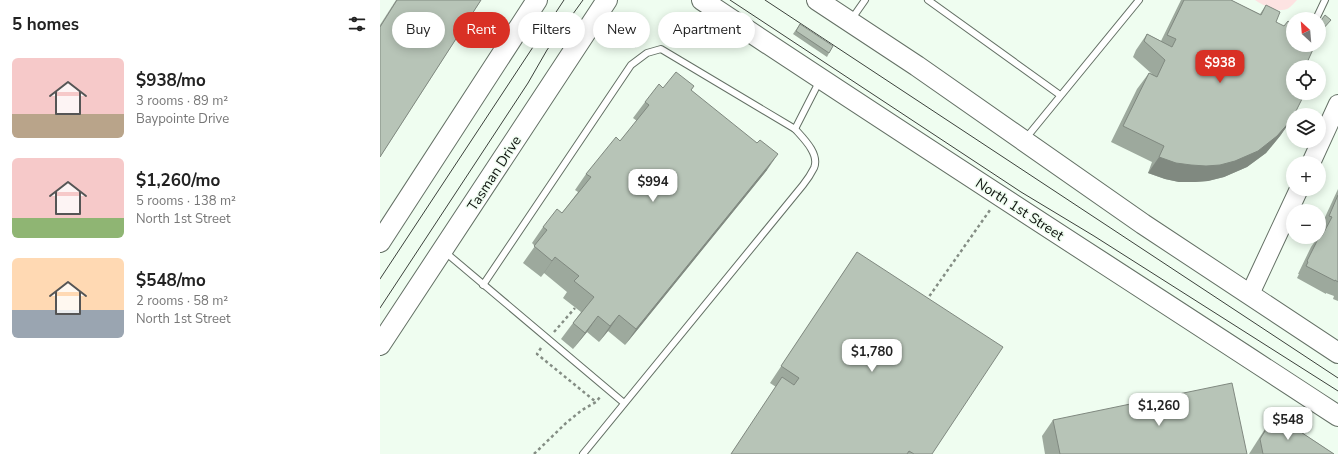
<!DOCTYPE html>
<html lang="en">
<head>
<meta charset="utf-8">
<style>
  body { margin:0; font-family:"Nunito Sans",sans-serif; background:#f2f2f2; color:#222; height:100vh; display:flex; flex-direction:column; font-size:15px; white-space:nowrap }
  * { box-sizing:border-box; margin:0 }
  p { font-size:13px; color:#767676 }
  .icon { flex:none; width:22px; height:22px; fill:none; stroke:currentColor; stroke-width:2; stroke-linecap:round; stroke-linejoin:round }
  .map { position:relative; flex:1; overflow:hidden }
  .side { display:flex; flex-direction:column; background:#fff; width:380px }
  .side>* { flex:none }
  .hud { position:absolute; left:12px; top:12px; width:380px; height:36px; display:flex; gap:8px }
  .needle { width:26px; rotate:334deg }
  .controls { position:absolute; left:906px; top:12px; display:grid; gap:8px }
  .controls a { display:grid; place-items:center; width:40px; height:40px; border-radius:50%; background:#fff; box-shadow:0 2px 10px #0003; font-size:20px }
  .price { position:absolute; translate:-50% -34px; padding:0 9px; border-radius:8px; background:#fff; color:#222; font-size:13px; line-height:26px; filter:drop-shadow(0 1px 2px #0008) }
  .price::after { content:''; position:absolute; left:50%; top:24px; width:12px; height:9px; margin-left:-6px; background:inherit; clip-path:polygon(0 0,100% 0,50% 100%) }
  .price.active { background:#d93025; color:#fff }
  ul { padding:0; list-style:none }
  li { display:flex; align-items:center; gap:12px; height:100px; padding:0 12px }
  li span { display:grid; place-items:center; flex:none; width:112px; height:80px; border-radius:6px; color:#555 }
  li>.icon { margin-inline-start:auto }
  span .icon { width:48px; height:48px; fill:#fffc; stroke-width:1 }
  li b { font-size:17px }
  h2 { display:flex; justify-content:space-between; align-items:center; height:48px; padding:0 12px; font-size:17px }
  .tag { padding:0 14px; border-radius:18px; background:#fff; box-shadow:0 2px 10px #0003; font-size:14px; line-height:36px }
  .tag.active { background:#d93025; color:#fff }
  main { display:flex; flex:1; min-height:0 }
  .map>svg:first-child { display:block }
  .green { fill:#fde3e2 }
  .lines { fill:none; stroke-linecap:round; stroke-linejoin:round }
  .lane-casing { stroke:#647065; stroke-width:8 }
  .secondary-casing { stroke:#647065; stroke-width:20 }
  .primary-casing { stroke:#647065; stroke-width:22 }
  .path { stroke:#848d84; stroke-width:2.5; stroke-dasharray:3 3; stroke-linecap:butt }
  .lane { stroke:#fff; stroke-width:6 }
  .secondary { stroke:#fff; stroke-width:18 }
  .primary { stroke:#fff; stroke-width:20 }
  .tram { stroke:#3b413b; stroke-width:1 }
  .wall { fill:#9da99d }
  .shaded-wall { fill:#808980 }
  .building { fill:#b7c4b7; stroke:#808980 }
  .labels { text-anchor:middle; stroke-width:3; stroke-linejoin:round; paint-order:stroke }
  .street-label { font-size:14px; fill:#0e120e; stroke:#effdf0 }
</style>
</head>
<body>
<main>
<section class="side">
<h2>5 homes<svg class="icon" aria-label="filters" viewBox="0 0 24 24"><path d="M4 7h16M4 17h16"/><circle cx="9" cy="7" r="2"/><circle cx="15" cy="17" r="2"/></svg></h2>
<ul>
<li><span style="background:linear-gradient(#f6c9c9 70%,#b9a48a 0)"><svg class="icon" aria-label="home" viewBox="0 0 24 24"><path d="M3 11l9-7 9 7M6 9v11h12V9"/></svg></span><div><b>$938/mo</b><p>3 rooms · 89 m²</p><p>Baypointe Drive</p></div></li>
<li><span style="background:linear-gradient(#f6c9c9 75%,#8fb573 0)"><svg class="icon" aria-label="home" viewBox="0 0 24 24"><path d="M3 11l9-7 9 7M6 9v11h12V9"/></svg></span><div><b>$1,260/mo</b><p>5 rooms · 138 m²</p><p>North 1st Street</p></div></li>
<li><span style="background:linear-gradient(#ffd9b3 65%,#9aa5b1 0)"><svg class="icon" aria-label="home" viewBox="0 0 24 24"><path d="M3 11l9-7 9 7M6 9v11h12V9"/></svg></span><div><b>$548/mo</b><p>2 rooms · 58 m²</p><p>North 1st Street</p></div></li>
</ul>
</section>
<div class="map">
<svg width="958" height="454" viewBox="0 0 958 454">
  <rect width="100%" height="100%" fill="#effdf0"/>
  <!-- green -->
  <path class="green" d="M875 0H917C914 3 910 8 907 9 898 13 882 5 875 0Z"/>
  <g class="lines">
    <defs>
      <g id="lane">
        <polyline points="548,0 680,95"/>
        <polyline points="936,19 945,0"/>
        <polyline points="471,20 485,0"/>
        <polyline points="415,129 439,82"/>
        <polyline points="646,138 759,0"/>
        <polyline points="65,252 244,403"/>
        <path d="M103 285 251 65 267 53 281 49 415 129C423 138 440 154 434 168 431 174 427 180 423 185L203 454"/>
      </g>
      <g id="secondary">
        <polyline points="931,163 958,104"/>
        <polyline points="870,294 919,189"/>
      </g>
      <g id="primary">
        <path d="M322 0C533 141 746 277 958 416"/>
        <polyline points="437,0 537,66 763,224 958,353"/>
        <polyline points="0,242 157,0"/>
        <polyline points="0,345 227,0"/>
      </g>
    </defs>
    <!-- lane casing -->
    <use href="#lane" class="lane-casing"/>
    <!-- secondary casing -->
    <use href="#secondary" class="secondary-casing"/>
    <!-- primary casing -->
    <use href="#primary" class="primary-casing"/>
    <!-- path -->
    <g class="path">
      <polyline points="228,30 257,47"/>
      <polyline points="546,301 610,210"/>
      <polyline points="174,332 195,308"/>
      <polyline points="161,348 157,354 216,402"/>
      <polyline points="154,454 186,423 202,410 216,402 220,397"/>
    </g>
    <!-- lane -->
    <use href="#lane" class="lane"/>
    <!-- secondary -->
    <use href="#secondary" class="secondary"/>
    <!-- primary -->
    <use href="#primary" class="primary"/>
    <!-- tram -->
    <g class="tram">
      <polyline points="350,0 641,192 714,236 958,391"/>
      <polyline points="385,0 958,378"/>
      <polyline points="0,279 184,0"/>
      <polyline points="0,308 148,83 167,50 203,0"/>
    </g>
  </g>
  <!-- wall -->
  <g class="wall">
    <polygon points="16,0 101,0 0,157 0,25"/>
    <polygon points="801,0 851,0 880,14 886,5 896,22 912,94 912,119 900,136 886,153 867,167 844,177 828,181 815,182 799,182 785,179 768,173 772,162 731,142 757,89 769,73 772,74 753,57 756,50 767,34 781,41"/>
    <polygon points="420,24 449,53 447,57 413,34"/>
    <polygon points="314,86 311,90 387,170 245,345 228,331 219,342 207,332 193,349 181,339 193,323 201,312 183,298 187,292 164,273 161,277 143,263 155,246 152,243 163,227 182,213 198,192 195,190 206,174 240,141 257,121 253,118 265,102 283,88"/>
    <polygon points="958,189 958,301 953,299 954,296 946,293 946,294 917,278 919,274 918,274 931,247 938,237 939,237 943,230 940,228"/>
    <polygon points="477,252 552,454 351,454 396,387 390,383"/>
    <polygon points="895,415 954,454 869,454 883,432"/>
    <polygon points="673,420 867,454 665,454 662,436"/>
  </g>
  <!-- shaded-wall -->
  <g class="shaded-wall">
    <polygon points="912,119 900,136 886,153 867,167 844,177 828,181 815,182 799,182 785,179 768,173 779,157"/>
    <polygon points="398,154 387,170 245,345 256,329"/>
    <polygon points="175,257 164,273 161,277 172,261"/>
    <polygon points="239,315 228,331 219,342 230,326"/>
    <polygon points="218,316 207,332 193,349 205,333"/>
  </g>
  <!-- building -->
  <g class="building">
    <polygon points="17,0 101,0 0,157 0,27"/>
    <polygon points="804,0 851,0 881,15 886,5 900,12 896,22 904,26 908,21 913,25 913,45 935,45 925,67 913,67 913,91 912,94 922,99 914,115 913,115 913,117 912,119 897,136 878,151 855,161 840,165 826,166 811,165 796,163 779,157 784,146 743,126 769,73 777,77 785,60 764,41 767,34 792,47 796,39 787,35"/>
    <polygon points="945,15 951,20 942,30 939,37 939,23"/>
    <polygon points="420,24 453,46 449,53 416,31"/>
    <polygon points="296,72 314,86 311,90 377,143 380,140 398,154 256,329 239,315 230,326 218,316 205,333 193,323 214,297 194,281 199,276 175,257 172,261 154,246 167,230 163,227 177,209 182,213 211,177 206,174 236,137 240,141 269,105 265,102 279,84 283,88"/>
    <polygon points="958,195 958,282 955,280 955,281 926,266 928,262 927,261 940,235 942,236 952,217 949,216"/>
    <polygon points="477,252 623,347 552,454 534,454 529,451 527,454 351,454 402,377 414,385 419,378 401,366"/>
    <polygon points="852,383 867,454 680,454 673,420"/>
    <polygon points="895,415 954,454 883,454 880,439"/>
  </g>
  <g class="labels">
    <!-- street labels -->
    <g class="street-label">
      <text transform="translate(114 173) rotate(-57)" y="5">Tasman Drive</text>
      <text transform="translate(640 209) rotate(33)" y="5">North 1st Street</text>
    </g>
  </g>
</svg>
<div class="controls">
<a><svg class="needle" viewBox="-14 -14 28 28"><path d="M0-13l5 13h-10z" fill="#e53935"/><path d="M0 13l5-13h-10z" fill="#767676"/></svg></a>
<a><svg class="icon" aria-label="locate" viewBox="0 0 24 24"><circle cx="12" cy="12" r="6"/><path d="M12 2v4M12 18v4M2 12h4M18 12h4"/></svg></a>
<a><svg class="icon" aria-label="layers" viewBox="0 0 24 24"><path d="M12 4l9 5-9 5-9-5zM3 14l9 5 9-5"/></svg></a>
<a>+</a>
<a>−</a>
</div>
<b class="price active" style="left:840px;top:84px">$938</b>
<b class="price" style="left:273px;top:203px">$994</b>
<b class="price" style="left:492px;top:373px">$1,780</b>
<b class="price" style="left:779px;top:427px">$1,260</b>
<b class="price" style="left:908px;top:441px">$548</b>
<div class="hud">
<a class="tag">Buy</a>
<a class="tag active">Rent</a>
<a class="tag">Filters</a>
<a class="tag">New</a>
<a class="tag">Apartment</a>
</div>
</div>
</main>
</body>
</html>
